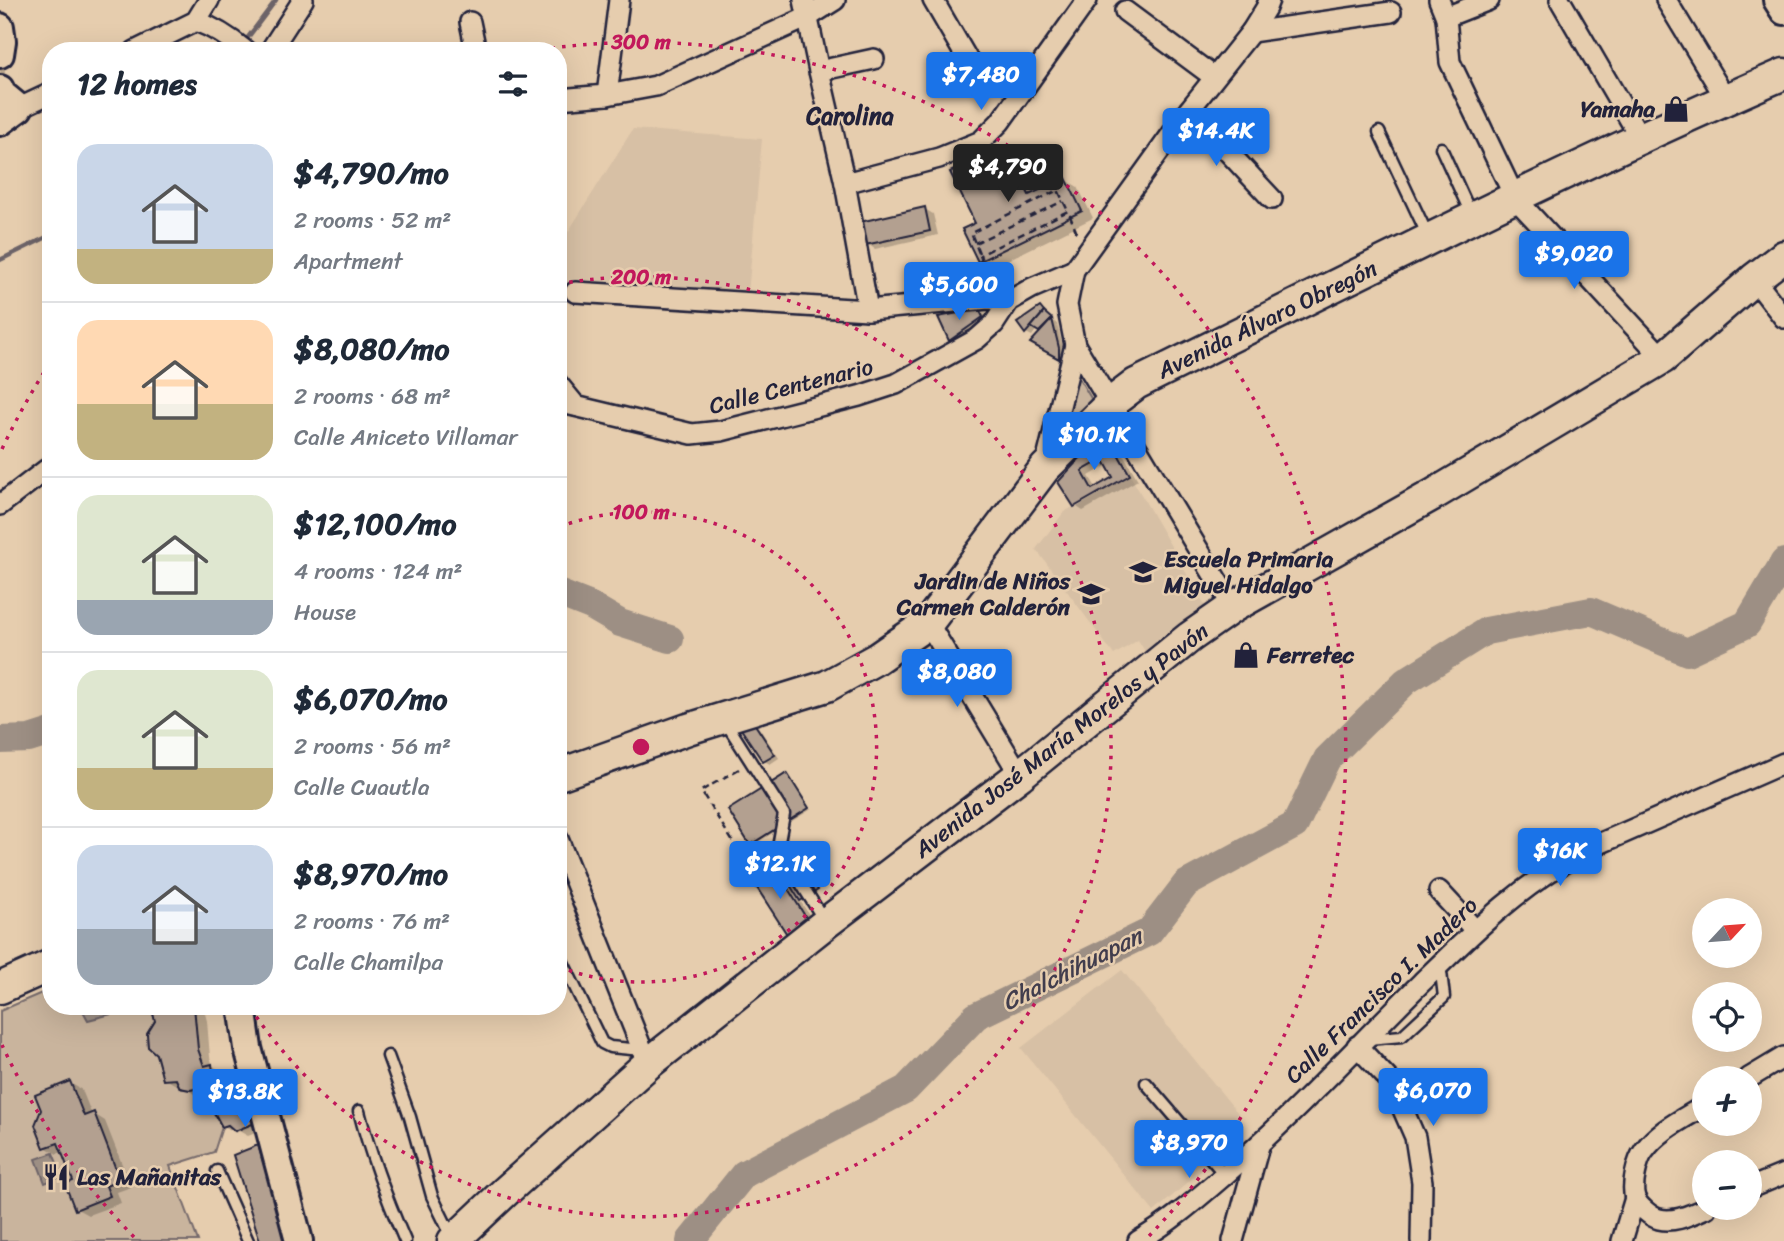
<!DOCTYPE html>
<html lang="en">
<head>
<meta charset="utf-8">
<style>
  body { margin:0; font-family:Sriracha,sans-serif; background:#f6f6f7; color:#1f2937; height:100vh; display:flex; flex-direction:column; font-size:26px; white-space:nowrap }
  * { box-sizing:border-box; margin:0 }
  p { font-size:23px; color:#747a83 }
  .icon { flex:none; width:38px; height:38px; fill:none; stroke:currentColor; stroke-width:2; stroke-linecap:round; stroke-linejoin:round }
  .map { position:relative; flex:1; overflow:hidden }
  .details { position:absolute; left:42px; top:42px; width:525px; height:973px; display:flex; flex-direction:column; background:#fff; border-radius:28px; box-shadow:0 7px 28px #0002 }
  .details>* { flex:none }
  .needle { width:46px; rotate:64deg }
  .fabs { position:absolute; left:1692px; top:898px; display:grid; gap:14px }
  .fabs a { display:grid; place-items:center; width:70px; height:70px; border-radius:50%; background:#fff; box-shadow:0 7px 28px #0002; font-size:35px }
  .price { position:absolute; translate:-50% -60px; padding:0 16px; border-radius:7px; background:#1a73e8; color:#fff; font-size:23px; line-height:46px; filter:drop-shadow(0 2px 4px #0008) }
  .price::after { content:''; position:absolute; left:50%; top:42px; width:21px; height:16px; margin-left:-10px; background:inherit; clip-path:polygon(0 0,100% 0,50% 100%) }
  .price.on { background:#222; color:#fff }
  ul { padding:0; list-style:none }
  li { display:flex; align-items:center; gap:21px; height:175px; padding:0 35px }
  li+li { border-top:2px solid #e0e1e3 }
  li span { display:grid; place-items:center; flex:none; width:196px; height:140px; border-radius:21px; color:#555 }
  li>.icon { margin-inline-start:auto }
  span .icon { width:84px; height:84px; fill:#fffc; stroke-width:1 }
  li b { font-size:30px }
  h2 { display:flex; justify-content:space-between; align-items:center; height:84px; padding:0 35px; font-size:30px }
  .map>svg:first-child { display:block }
  .built { fill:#d7c0a5 }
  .green { fill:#c9b49d; stroke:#766b6c; stroke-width:2 }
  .water { fill:#9d8f84; stroke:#6c6367; stroke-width:2 }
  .shadow { fill:#0003; fill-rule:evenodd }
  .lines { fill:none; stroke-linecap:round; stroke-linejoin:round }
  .stream { stroke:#6c6367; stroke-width:4.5 }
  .river { stroke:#9d8f84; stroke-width:28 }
  .building { fill:#b3a090; stroke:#22223b; stroke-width:2; fill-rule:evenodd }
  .lane-casing { stroke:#22223b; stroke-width:15 }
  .street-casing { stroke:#22223b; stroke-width:24 }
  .secondary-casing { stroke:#22223b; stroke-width:32 }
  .primary-casing { stroke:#22223b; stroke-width:35 }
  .path { stroke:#22223b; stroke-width:2.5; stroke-dasharray:7 5; stroke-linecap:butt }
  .lane { stroke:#e6cdae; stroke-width:10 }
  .street { stroke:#e6cdae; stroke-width:19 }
  .secondary { stroke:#e6cdae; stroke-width:26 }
  .primary { stroke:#e6cdae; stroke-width:30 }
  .ring { fill:none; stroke:#c2185b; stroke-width:3.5; stroke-dasharray:3.5 7 }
  .labels { text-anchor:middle; stroke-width:5; stroke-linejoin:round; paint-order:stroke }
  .poi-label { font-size:23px; font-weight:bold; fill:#22223b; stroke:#e6cdae; text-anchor:start }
  .street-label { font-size:23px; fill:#22223b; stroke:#e6cdae }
  .neighbourhood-label { font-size:24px; font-weight:bold; fill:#22223b; stroke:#e6cdae }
  .water-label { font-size:24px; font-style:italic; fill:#413d4d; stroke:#e6cdae }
  .centre { fill:#c2185b; stroke:#e6cdae; stroke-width:3.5 }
  .ring-label { font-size:21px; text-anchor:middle; font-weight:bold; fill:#c2185b; stroke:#e6cdae; stroke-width:5; stroke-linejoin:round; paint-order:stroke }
</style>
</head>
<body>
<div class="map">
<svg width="1784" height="1241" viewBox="0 0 1784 1241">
  <rect width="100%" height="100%" fill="#e6cdae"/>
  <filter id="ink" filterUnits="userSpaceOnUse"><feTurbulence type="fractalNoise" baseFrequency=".0143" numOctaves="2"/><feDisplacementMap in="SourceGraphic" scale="14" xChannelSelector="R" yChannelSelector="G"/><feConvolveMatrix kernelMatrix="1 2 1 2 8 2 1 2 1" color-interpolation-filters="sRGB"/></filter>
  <g filter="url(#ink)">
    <!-- built -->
    <g class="built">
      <polygon points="633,129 762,139 748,294 558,282 558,248"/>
      <polygon points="1130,475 1208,611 1146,653 1138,640 1114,655 1036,549 1064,512"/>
      <polygon points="1122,970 1241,1117 1234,1142 1154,1212 1021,1048"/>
    </g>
    <!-- green -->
    <g class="green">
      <polygon points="1074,370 1092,400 1059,439"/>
      <polygon points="51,989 51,1006 151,1006 155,1021 147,1034 148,1046 156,1054 163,1079 176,1079 180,1088 190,1090 199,1088 222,1127 214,1152 170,1166 198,1241 0,1241 0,1011"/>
    </g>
    <!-- water -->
    <g class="water">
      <polygon points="84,1006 129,1006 119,1012 88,1020 83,1011"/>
      <polygon points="53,1153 62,1176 45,1183 36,1159"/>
    </g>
    <!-- shadow -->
    <g class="shadow">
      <polygon points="0,67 5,70 0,129"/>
      <polygon points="1005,148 1017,154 1036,194 1066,180 1078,187 1093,218 991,268 979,261 977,223"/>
      <polygon points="925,209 933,214 938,235 875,249 867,244"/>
      <polygon points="1040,310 1057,324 1064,352 1064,360 1033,343 1042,332 1037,329 1032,336 1026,333 1019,323"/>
      <polygon points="978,311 987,316 990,322 959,345 950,340"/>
      <path d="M1105 433 1114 438 1138 480 1083 511 1077 507 1101 493 1099 491 1061 482ZM1108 465 1115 478 1097 489 1089 476Z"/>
      <polygon points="754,725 759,728 779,758 770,764 764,761"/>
      <polygon points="789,776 810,810 753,845 751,844"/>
      <polygon points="797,855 819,891 801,902 818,929 800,943 772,865 783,871"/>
      <polygon points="153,1006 203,1006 207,1021 210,1057 213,1066 224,1073 225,1082 235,1088 239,1099 253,1107 266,1129 248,1136 239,1131 236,1133 224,1126 222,1108 218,1091 215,1090 211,1094 203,1096 194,1094 181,1085 176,1085 164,1078 157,1021"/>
      <polygon points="70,1083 82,1090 92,1115 94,1114 105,1121 131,1187 117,1192 121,1203 88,1215 77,1209 75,1182 64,1151 57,1154 45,1147"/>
      <polygon points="258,1147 266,1152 293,1241 262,1241"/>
    </g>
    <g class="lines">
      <!-- stream -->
      <g class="stream">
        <polyline points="243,44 276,0"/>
        <polyline points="0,260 51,235"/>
      </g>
      <!-- river -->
      <g class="river">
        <polyline points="558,593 591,606 620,623 670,639"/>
        <polyline points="0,740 29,739 51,732"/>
        <polyline points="690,1241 744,1174 906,1089 976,1016 1149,932 1186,884 1295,825 1327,759 1406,681 1486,631 1591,611 1687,652 1747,624 1784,562"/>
      </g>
    </g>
    <!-- building -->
    <g class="building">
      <polygon points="1005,146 1029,195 1066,178 1082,211 978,262 962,229 975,223 950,172"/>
      <polygon points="925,207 930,231 865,245 860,222"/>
      <polygon points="1040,307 1044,312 1025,334 1017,323"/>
      <polygon points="979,309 983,317 949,341 938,317"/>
      <polygon points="1044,312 1052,319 1039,332 1031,327"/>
      <polygon points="1052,319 1059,348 1059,359 1030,343"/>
      <path d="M1105 431 1130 475 1074 507 1058 482ZM1103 459 1113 477 1092 489 1082 471Z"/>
      <polygon points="754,723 775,755 763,762 741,729"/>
      <polygon points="787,773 809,808 750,845 728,810"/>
      <polygon points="795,852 818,890 800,901 777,864"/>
      <polygon points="772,863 810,924 790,939 750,877"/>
      <polygon points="151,1006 194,1006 198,1049 204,1066 212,1064 214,1080 223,1079 228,1094 242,1098 244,1111 253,1114 255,1123 235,1131 228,1125 222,1127 214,1112 220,1107 215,1089 203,1085 199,1088 190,1090 180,1088 176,1079 163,1080 156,1054 148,1047 147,1034 155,1021"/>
      <polygon points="70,1081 84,1116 94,1112 120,1180 106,1186 110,1196 75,1210 65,1184 73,1181 58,1143 44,1148 35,1125 41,1110 35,1095"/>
      <polygon points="258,1145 287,1241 260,1241 233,1155"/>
    </g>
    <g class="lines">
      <defs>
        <g id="lane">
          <polyline points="1379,132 1428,236"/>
          <polyline points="1441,148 1471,214"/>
          <polyline points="725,721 784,814 778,847 824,920"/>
          <polyline points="558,952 602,1043 610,1047 642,1050"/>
          <polyline points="1368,1039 1402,1036 1444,997 1440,964"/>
          <polyline points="388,1056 410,1117 432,1196 452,1237"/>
          <polyline points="1146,1083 1225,1175"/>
          <path d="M359 1111C371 1158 386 1197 405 1241"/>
          <polyline points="217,1171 248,1241"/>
        </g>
        <g id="street">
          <polyline points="804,0 819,71 845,183 868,310"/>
          <polyline points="933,0 979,79"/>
          <polyline points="1439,0 1446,17 1450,62 1515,198 1663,358"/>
          <polyline points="1560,0 1641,139"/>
          <polyline points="1666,0 1726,99"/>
          <polyline points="1125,11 1214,77"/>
          <polyline points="1446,17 1489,0"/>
          <path d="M196 21C215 28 230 38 246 51"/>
          <polyline points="470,22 476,51"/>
          <polyline points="1251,32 1391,12"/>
          <polyline points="135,51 196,21 209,0"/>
          <polyline points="270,51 303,0"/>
          <polyline points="819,71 874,59"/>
          <polyline points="607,95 619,0"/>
          <polyline points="558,99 607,95 656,86 808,17 835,0"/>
          <polyline points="19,108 51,93"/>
          <polyline points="1189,110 1272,199"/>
          <polyline points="845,183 939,158 981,141 1000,122 1087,0"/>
          <polyline points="1754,279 1784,318"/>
          <polyline points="575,292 868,310 988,299 1009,301"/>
          <polyline points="558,384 576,406"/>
          <polyline points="558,402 692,434 721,431 859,396 896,384 977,339 994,324 1009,301 1032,288 1074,270"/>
          <polyline points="1045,467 1075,345"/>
          <polyline points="0,505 51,466"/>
          <polyline points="1233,607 1075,345 1067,305 1074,270 1189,110 1251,32 1266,8 1269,0"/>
          <polyline points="928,623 1020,775"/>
          <polyline points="558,839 648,1064"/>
          <polyline points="1439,891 1475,930"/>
          <polyline points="1357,1046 1391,1082 1415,1137 1422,1182 1421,1241"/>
          <polyline points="1749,1078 1784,1057"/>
          <path d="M1704 1106C1683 1119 1659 1130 1644 1151 1637 1160 1631 1186 1635 1198 1638 1206 1651 1217 1659 1219 1676 1223 1691 1214 1706 1208"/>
          <polyline points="1750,1188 1784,1174"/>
          <path d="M1138 1241C1171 1222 1198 1198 1227 1173 1295 1114 1357 1046 1421 983 1475 930 1523 882 1592 847L1784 763"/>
          <polyline points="1233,1241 1259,1146"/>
          <polyline points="1622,1241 1635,1198"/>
        </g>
        <g id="secondary">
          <polyline points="1777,0 1784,11"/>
          <polyline points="0,27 2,41 0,54"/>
          <polyline points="0,89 2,94 19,108 0,122"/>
          <polyline points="242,1006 248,1048 299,1241"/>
        </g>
        <g id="primary">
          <path d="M558 775 688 729 827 686 876 659 928 623 1045 468 1111 403 1136 384C1351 278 1564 169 1784 74"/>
          <polyline points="0,988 51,965"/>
          <polyline points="453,1241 506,1191 648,1064 826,923 1020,775 1190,637 1233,607 1436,493 1663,358 1754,279 1784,256"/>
        </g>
      </defs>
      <!-- lane casing -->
      <use href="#lane" class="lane-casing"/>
      <!-- street casing -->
      <use href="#street" class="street-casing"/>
      <!-- secondary casing -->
      <use href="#secondary" class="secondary-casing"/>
      <!-- primary casing -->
      <use href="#primary" class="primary-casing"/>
      <!-- path -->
      <g class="path">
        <polyline points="975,243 1063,201"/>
        <polyline points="979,253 971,233 1058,190 1068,211"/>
        <polyline points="989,283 980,255 1068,211 1078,236"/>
        <polyline points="739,769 701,791 750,869 768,857"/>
      </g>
      <!-- lane -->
      <use href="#lane" class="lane"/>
      <!-- street -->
      <use href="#street" class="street"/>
      <!-- secondary -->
      <use href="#secondary" class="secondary"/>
      <!-- primary -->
      <use href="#primary" class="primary"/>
    </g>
  </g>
  <!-- distance rings -->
  <g class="ring">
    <path d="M559 527A235 235 0 1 1 559 967"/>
    <path d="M559 284A470 470 0 1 1 249 1006"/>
    <path d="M134 1237A705 705 0 0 1 2 1045M2 449A705 705 0 0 1 50 363M531 51A705 705 0 0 1 1148 1237"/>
  </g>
  <!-- icons -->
  <defs>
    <symbol id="shop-bare" viewBox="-9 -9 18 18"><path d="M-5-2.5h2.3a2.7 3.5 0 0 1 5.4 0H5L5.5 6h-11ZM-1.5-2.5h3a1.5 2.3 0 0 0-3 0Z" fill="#22223b" stroke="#e6cdae" stroke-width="2.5" paint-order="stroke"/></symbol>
    <symbol id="school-bare" viewBox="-9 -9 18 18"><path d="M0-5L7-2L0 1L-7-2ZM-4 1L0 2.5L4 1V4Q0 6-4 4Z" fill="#22223b" stroke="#e6cdae" stroke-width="2.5" paint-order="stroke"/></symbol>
    <symbol id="restaurant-bare" viewBox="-9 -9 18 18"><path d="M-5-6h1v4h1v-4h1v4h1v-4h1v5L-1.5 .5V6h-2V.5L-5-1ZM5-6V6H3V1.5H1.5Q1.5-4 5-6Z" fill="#22223b" stroke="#e6cdae" stroke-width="2.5" paint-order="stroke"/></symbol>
  </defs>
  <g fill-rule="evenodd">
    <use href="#shop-bare" x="1657" y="90" width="38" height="38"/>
    <use href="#school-bare" x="1124" y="553" width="38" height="38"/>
    <use href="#school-bare" x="1072" y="575" width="38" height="38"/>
    <use href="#shop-bare" x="1227" y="636" width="38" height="38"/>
    <use href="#restaurant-bare" x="37" y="1158" width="38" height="38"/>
  </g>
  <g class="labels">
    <!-- poi labels -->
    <g class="poi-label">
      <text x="1655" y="117" text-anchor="end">Yamaha</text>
      <text x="1164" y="567">Escuela Primaria<tspan x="1164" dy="26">Miguel Hidalgo</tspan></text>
      <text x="1070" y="589" text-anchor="end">Jardin de Niños<tspan x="1070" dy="26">Carmen Calderón</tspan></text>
      <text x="1267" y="663">Ferretec</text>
      <text x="77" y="1185">Las Mañanitas</text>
    </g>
    <!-- street labels -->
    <g class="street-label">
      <text transform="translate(1267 319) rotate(-26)" y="8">Avenida Álvaro Obregón</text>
      <text transform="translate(791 386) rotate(-14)" y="8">Calle Centenario</text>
      <text transform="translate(1061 740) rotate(-38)" y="8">Avenida José María Morelos y Pavón</text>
      <text transform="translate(1381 990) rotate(-44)" y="8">Calle Francisco I. Madero</text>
    </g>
    <!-- neighbourhood labels -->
    <g class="neighbourhood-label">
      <text x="850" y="124">Carolina</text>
    </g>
    <!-- water labels -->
    <g class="water-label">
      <text transform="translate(1072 969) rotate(-27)" y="8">Chalchihuapan</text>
    </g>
  </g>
  <circle cx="641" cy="747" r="10" class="centre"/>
  <g class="ring-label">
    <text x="641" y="49">300 m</text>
    <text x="641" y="284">200 m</text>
    <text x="641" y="519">100 m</text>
  </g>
</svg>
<div class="fabs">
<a><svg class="needle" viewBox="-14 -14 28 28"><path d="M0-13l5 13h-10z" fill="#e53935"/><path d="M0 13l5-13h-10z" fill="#747a83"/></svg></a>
<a><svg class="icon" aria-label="locate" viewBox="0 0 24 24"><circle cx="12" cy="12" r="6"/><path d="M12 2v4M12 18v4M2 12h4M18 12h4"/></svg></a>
<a>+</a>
<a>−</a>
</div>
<b class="price" style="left:981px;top:112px">$7,480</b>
<b class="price" style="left:1216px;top:168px">$14.4K</b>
<b class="price on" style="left:1008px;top:204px">$4,790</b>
<b class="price" style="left:1574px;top:291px">$9,020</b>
<b class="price" style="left:959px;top:322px">$5,600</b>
<b class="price" style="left:1094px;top:472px">$10.1K</b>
<b class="price" style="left:957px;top:709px">$8,080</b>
<b class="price" style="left:1560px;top:888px">$16K</b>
<b class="price" style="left:780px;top:901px">$12.1K</b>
<b class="price" style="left:1433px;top:1128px">$6,070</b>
<b class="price" style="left:245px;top:1129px">$13.8K</b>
<b class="price" style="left:1189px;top:1180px">$8,970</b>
<section class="details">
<h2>12 homes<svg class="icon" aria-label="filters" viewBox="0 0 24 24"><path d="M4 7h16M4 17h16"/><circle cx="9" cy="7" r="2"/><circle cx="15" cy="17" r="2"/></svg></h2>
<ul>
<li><span style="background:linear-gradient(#c9d6e8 75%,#c2b280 0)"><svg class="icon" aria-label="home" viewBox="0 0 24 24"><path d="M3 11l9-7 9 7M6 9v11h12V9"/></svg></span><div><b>$4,790/mo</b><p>2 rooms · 52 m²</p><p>Apartment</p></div></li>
<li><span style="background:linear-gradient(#ffd9b3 60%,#c2b280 0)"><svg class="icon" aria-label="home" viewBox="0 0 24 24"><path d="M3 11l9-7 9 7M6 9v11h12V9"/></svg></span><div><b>$8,080/mo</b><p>2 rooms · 68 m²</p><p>Calle Aniceto Villamar</p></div></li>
<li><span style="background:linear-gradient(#dfe7d0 75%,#9aa5b1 0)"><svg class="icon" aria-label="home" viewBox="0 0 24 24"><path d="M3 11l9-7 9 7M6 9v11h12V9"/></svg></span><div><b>$12,100/mo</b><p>4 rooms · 124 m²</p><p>House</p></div></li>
<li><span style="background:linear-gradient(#dfe7d0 70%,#c2b280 0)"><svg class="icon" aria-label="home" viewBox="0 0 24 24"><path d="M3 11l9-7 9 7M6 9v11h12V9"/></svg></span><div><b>$6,070/mo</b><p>2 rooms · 56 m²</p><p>Calle Cuautla</p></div></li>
<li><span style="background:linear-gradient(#c9d6e8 60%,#9aa5b1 0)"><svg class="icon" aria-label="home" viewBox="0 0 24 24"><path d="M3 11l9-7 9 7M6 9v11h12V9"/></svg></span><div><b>$8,970/mo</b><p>2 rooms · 76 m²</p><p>Calle Chamilpa</p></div></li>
</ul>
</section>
</div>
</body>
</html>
